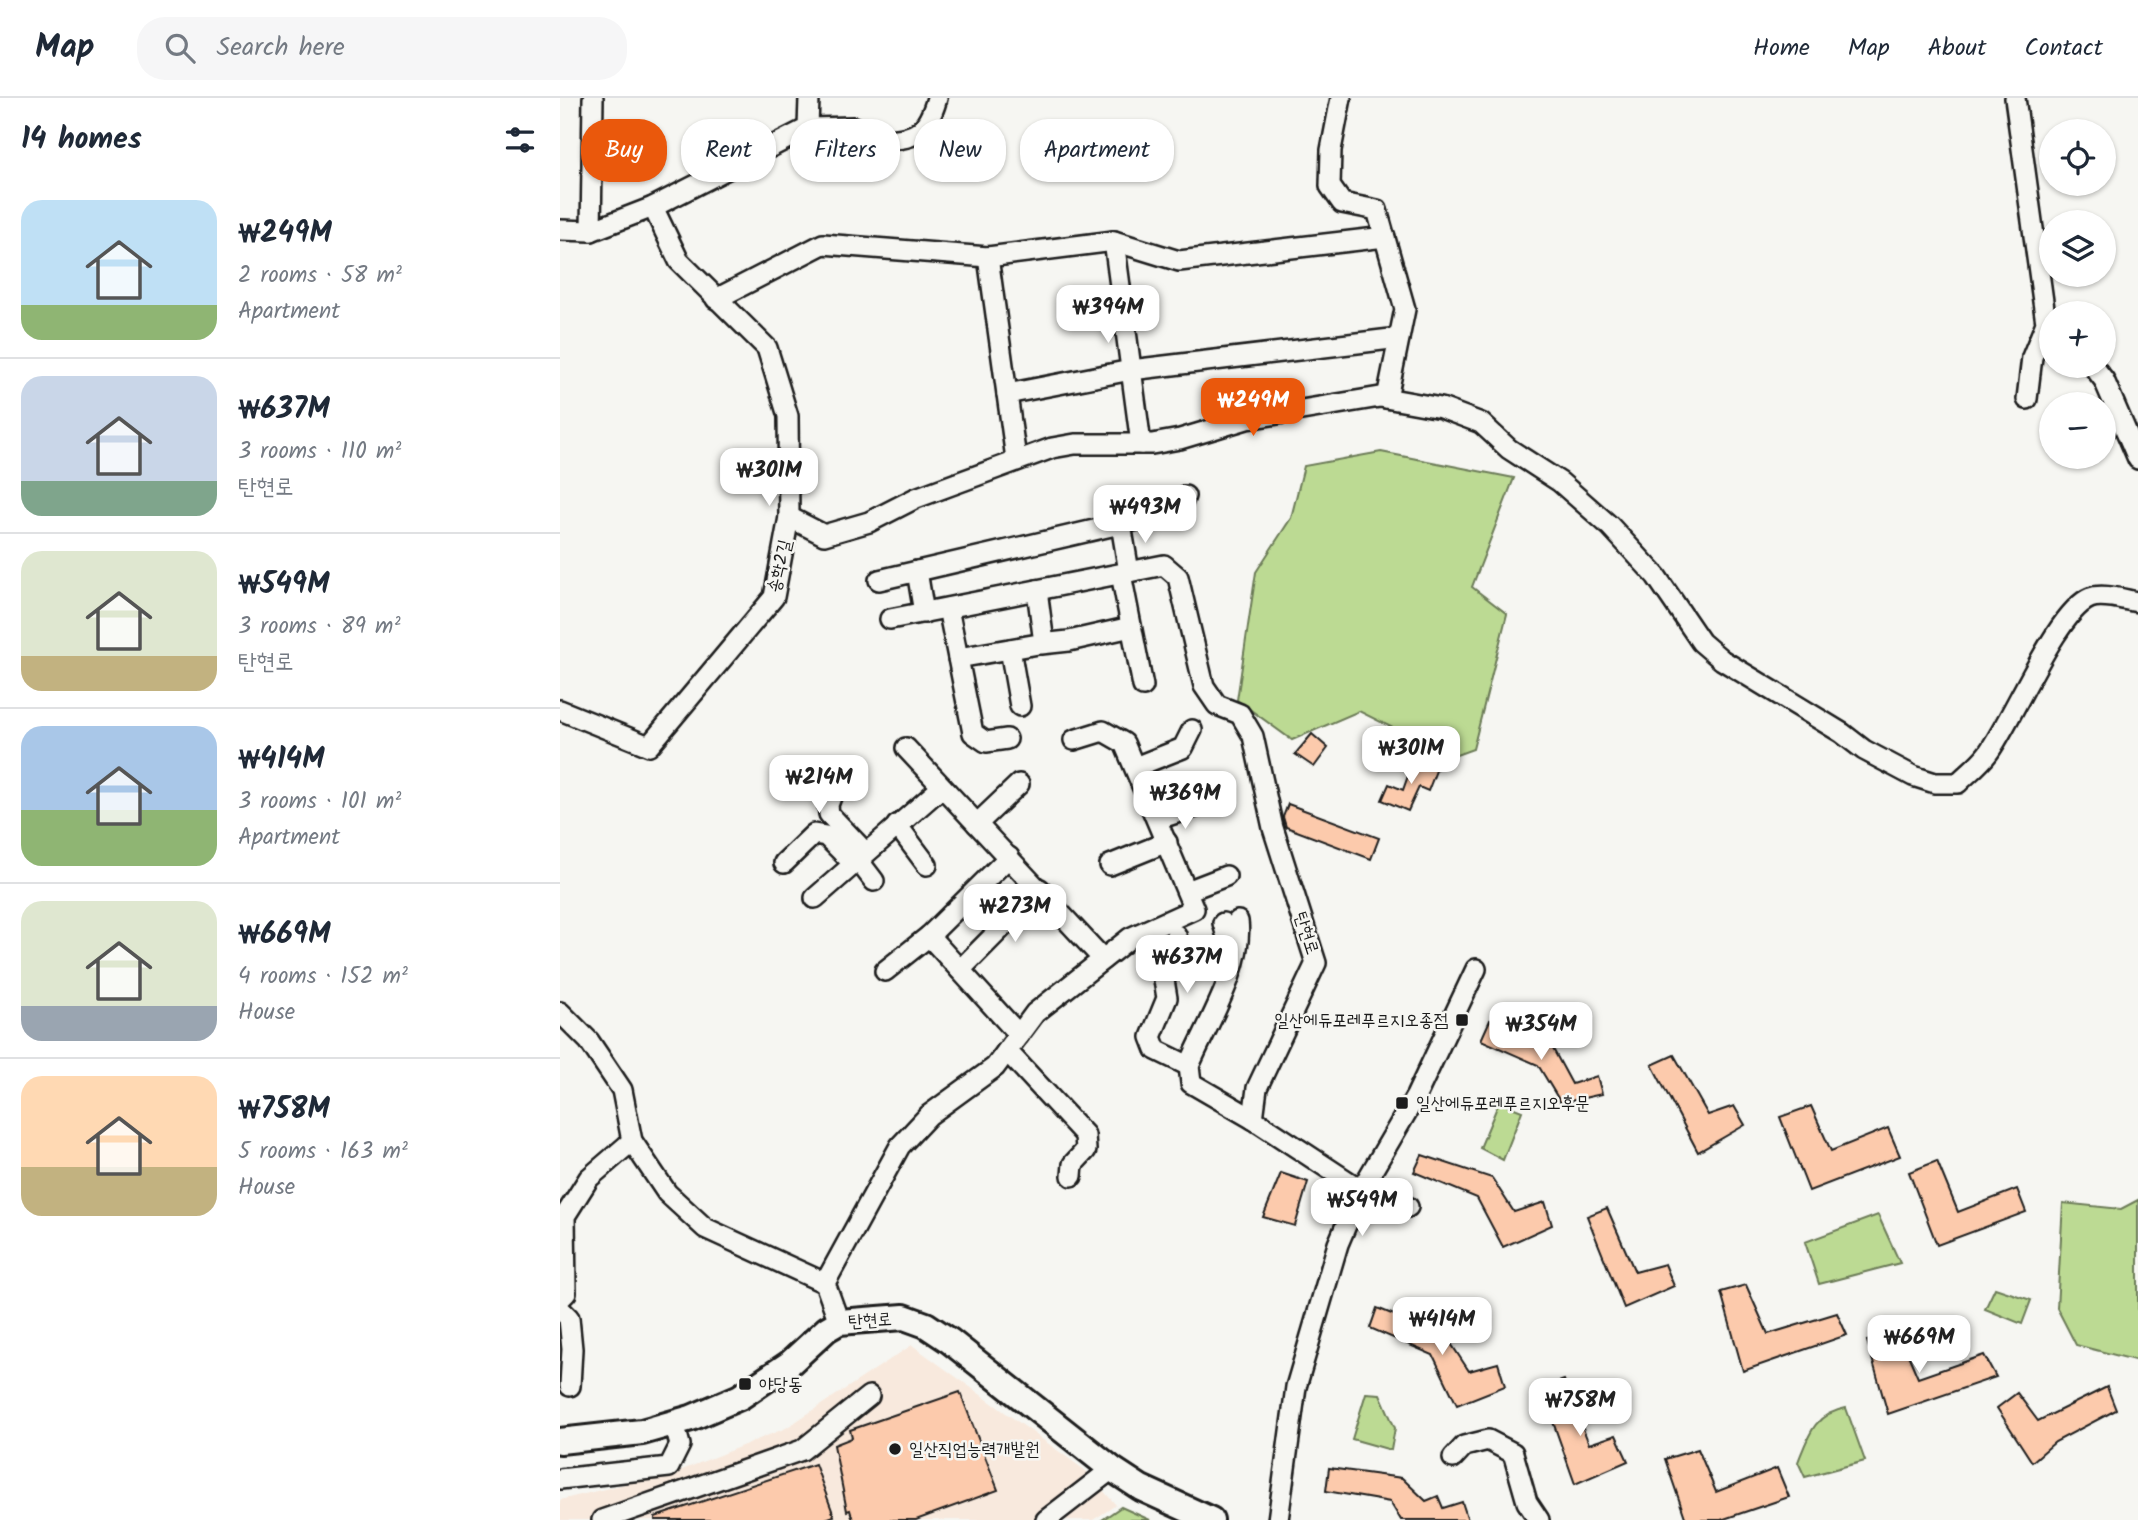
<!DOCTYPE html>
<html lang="en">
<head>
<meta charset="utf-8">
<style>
  body { margin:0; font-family:Kalam,"Poor Story",sans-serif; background:#f6f6f7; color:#1f2937; height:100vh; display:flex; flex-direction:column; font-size:26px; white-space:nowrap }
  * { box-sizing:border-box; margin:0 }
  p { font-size:23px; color:#747a83 }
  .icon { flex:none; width:38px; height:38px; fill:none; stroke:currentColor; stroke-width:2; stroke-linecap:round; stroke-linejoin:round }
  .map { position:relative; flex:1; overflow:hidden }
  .details { display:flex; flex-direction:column; background:#fff; width:560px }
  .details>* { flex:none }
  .banner { position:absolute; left:21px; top:21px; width:665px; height:63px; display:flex; gap:14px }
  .controls { position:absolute; left:1479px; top:21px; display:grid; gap:14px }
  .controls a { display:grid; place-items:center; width:77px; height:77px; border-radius:50%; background:#fff; box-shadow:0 2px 5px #0004; font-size:35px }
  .price { position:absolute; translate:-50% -60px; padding:0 16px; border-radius:14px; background:#fff; color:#222; font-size:23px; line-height:46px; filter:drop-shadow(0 2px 4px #0008) }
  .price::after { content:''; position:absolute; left:50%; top:42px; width:21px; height:16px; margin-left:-10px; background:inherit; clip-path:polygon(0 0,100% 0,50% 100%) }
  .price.current { background:#ea580c; color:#fff }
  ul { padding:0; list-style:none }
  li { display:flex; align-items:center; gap:21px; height:175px; padding:0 21px }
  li+li { border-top:2px solid #e0e1e3 }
  li span { display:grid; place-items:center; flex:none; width:196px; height:140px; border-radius:21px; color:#555 }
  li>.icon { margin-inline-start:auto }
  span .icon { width:84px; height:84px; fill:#fffc; stroke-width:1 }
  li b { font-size:30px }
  h2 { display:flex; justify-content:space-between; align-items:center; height:84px; padding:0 21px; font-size:30px }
  .chip { padding:0 24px; border-radius:28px; background:#fff; box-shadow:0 2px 5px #0004; font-size:24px; line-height:63px }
  .chip.current { background:#ea580c; color:#fff }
  header { display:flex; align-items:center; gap:42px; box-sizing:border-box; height:98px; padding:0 35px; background:#fff; border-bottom:2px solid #e0e1e3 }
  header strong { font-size:33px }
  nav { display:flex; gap:38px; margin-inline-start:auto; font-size:24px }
  .search { width:490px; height:63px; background:#f6f6f7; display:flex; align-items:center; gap:18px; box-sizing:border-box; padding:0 24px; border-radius:28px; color:#747a83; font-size:26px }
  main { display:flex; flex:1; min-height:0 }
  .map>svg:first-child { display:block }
  .built { fill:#f8e9dd }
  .green { fill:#bcda93; stroke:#6c7b58; stroke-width:2 }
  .building { fill:#fccaac; stroke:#1c1c1c; stroke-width:2 }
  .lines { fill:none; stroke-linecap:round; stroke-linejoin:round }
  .minor-casing { stroke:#1c1c1c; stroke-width:24 }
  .major-casing { stroke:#1c1c1c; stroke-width:30 }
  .minor { stroke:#f6f6f2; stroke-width:19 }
  .major { stroke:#f6f6f2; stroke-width:24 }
  .poi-dot { fill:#1c1c1c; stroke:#f6f6f2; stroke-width:2.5 }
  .labels { text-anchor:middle; stroke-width:5; stroke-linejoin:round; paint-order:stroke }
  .street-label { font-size:18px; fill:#1c1c1c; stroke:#f6f6f2 }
  .poi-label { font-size:18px; fill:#1c1c1c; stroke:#f6f6f2; text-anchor:start }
</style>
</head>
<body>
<header>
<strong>Map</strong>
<div class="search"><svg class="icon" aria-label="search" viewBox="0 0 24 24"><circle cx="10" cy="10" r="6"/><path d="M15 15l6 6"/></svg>Search here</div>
<nav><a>Home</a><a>Map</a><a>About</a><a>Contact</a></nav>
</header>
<main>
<section class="details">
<h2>14 homes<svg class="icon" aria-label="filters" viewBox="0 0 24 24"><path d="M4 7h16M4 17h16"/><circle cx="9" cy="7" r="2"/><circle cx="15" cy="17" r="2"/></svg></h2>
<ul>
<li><span style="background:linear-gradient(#bfe0f5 75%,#8fb573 0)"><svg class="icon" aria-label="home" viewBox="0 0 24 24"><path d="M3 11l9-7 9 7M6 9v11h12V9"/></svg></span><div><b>₩249M</b><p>2 rooms · 58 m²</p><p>Apartment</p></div></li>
<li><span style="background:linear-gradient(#c9d6e8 75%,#7fa58c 0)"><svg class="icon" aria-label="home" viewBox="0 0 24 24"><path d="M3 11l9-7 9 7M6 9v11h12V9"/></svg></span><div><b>₩637M</b><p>3 rooms · 110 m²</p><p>탄현로</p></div></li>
<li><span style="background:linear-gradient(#dfe7d0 75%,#c2b280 0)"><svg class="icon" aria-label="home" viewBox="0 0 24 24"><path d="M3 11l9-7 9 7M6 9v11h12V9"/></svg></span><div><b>₩549M</b><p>3 rooms · 89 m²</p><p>탄현로</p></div></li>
<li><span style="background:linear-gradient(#a9c7e8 60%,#8fb573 0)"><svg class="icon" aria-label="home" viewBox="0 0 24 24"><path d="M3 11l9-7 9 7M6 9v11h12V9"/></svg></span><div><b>₩414M</b><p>3 rooms · 101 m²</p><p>Apartment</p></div></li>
<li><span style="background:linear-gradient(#dfe7d0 75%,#9aa5b1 0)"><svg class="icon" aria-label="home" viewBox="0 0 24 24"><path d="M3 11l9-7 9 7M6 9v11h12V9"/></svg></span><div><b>₩669M</b><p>4 rooms · 152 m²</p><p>House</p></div></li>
<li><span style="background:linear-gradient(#ffd9b3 65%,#c2b280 0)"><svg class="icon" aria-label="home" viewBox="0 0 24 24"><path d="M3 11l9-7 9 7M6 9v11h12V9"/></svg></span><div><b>₩758M</b><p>5 rooms · 163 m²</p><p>House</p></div></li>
</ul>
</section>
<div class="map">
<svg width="1578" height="1422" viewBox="0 0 1578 1422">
  <rect width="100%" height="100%" fill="#f6f6f2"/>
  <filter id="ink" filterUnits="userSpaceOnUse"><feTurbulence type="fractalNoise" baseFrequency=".0143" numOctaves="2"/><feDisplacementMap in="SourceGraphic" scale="14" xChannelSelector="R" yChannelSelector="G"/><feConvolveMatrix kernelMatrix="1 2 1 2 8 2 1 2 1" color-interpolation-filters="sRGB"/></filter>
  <g filter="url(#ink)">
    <!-- built -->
    <polygon class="built" points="352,1247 526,1373 556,1407 533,1422 0,1422 0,1402 122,1372 226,1330"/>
    <!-- green -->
    <g class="green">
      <polygon points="821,354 954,380 912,489 947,516 913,651 891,659 799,613 732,642 677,602 696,474 731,420 744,368"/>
      <polygon points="939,1004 962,1013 943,1062 920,1050"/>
      <polygon points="1578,1102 1578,1263 1516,1247 1497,1210 1503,1105 1561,1111"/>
      <polygon points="1318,1117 1340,1165 1259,1186 1245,1144"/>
      <polygon points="1435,1190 1471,1202 1462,1226 1425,1211"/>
      <polygon points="806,1295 820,1296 835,1330 831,1352 792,1341"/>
      <path d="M1286 1310 1305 1363 1245 1379 1238 1364C1249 1336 1254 1316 1286 1310Z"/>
      <polygon points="561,1409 590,1422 542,1422"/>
    </g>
    <!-- building -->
    <g class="building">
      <polygon points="752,636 768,650 754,669 735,656"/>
      <polygon points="854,661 877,670 868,693 859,689 848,713 822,702 829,686 843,692"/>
      <polygon points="728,706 819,740 811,761 726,729 723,719"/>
      <polygon points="930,922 992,949 1012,986 1037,978 1042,996 1001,1005 978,967 921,942"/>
      <polygon points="1114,957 1148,1017 1174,1008 1185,1027 1138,1054 1092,967"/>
      <polygon points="1251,1008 1271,1053 1328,1030 1340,1058 1249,1093 1220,1019"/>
      <polygon points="862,1057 932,1080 954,1114 985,1104 992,1127 943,1149 917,1100 854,1074"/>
      <polygon points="1377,1063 1398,1114 1457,1091 1466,1114 1377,1147 1349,1074"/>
      <polygon points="721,1075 748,1084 735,1128 703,1119"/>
      <polygon points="1047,1110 1075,1174 1105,1166 1114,1188 1064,1210 1027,1118"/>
      <polygon points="1186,1187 1208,1236 1277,1215 1287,1237 1183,1273 1161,1194"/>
      <polygon points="817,1210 886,1238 909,1273 938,1265 945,1288 897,1307 873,1257 810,1230"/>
      <polygon points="1338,1233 1358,1280 1424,1257 1436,1279 1328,1316 1307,1243"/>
      <polygon points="1004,1282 1029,1346 1056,1337 1068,1363 1015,1386 981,1290"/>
      <polygon points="1547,1289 1556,1312 1495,1344 1472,1364 1437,1310 1457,1295 1478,1323"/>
      <polygon points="400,1294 438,1392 356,1422 293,1422 290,1412 287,1413 274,1347 292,1340 290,1332"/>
      <polygon points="1138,1351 1156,1394 1217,1370 1229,1399 1161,1422 1126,1422 1105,1361"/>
      <polygon points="255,1366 274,1418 263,1422 95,1422 95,1419"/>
      <polygon points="769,1370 842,1380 866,1403 878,1398 883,1410 902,1404 908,1422 841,1422 830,1404 766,1393"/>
    </g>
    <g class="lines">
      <defs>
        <g id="minor">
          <polyline points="33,0 31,133 93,109 248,30 249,0"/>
          <polyline points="781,0 771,52 770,88 782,105 817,112 845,211 827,300"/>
          <polyline points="1455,0 1486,225 1472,259 1467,301"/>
          <polyline points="248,30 293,29"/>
          <path d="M310 43C350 40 365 43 377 0"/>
          <polyline points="0,132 31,133"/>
          <polyline points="554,143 581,346"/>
          <polyline points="428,159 456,361"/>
          <polyline points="156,201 263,146 428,159 554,143 619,163 825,139"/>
          <polyline points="1533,268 1544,282 1578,361"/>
          <polyline points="447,296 571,272 839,240"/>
          <path d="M229 419 264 437 309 424 356 400 492 350 515 346H592L620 341 687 321 820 299 881 310 921 325 949 351 1000 384 1050 428 1096 478 1141 544 1162 562 1282 635 1304 652 1353 678 1375 685H1398C1408 675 1420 666 1428 655 1453 621 1497 513 1530 500 1543 495 1565 502 1578 504"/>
          <polyline points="561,426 569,474"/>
          <polyline points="357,473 364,515"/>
          <polyline points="561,476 583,588"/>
          <polyline points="319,482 620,412 625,398"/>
          <polyline points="388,510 413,635 426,644 447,641"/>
          <polyline points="330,521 604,467 618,479 644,588 657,607 680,616 693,638 713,730 756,865 697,990 693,1021 801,1092 848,1109"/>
          <polyline points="481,546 509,543 571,529"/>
          <polyline points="450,551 460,608"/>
          <polyline points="398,560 484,545 477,492"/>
          <polyline points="0,612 89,648 214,499 229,419 228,318 207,250 119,163 93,109"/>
          <polyline points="346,650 543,861"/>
          <polyline points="575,669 623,650 632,632"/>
          <polyline points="274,691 268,707 269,716 306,755"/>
          <polyline points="598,721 641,707"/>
          <polyline points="417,726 459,686"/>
          <polyline points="337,727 367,767"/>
          <polyline points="449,759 369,838 459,937"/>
          <polyline points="298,762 314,783"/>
          <polyline points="224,765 254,736 266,738 294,766"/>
          <polyline points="550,767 607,744"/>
          <polyline points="627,793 666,778"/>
          <polyline points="255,800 382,689"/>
          <path d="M678 823C684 868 647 926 629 968L631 985 693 1021"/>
          <polyline points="663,825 672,856"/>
          <polyline points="616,837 620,853 604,882 607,900 591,939 596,952 629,968"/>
          <polyline points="400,872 480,791"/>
          <polyline points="325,873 369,838"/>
          <polyline points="0,914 29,943 62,992 72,1043 107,1095 145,1130 265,1185"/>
          <polyline points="447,953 525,1037 526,1052 513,1066 512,1078"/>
          <polyline points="0,1201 6,1195 5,1118 29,1080 72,1043"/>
          <polyline points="0,1211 9,1220 12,1251 10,1288"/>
          <polyline points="279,1224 265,1185 340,1048 369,1017 435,969 475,915 570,840 634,811 564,645 543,633 514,642"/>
          <polyline points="893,1360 904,1348 928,1342 953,1355 967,1404 979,1422"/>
          <polyline points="0,1381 109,1369 120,1347 114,1325"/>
          <polyline points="42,1422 242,1352 309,1298"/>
          <polyline points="486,1422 552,1371"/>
          <polyline points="718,1422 736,1289 778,1146 801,1092 856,998 916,871"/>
        </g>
        <polyline id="major" points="0,1343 82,1334 131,1320 180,1299 229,1266 267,1231 279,1224 344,1219 366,1227 390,1243 552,1371 581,1390 651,1422"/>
      </defs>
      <!-- minor casing -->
      <use href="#minor" class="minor-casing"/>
      <!-- major casing -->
      <use href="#major" class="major-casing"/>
      <!-- minor -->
      <use href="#minor" class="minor"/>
      <!-- major -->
      <use href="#major" class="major"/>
    </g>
  </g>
  <!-- markers -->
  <g class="poi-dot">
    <rect x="895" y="915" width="14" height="14" rx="3.5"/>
    <rect x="835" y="998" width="14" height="14" rx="3.5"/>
    <rect x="178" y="1279" width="14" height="14" rx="3.5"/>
    <circle cx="335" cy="1351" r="7"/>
  </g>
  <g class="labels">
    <!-- street labels -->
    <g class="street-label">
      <text transform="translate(219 468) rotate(-77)" y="6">송학2길</text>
      <text transform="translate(747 835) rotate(72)" y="6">탄현로</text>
      <text transform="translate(310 1222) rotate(-4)" y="6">탄현로</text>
    </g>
    <!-- poi labels -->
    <g class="poi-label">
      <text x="888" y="928" text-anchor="end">일산에듀포레푸르지오종점</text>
      <text x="856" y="1011">일산에듀포레푸르지오후문</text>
      <text x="199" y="1292">야당동</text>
      <text x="349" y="1357">일산직업능력개발원</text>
    </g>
  </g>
</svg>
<div class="controls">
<a><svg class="icon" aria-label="locate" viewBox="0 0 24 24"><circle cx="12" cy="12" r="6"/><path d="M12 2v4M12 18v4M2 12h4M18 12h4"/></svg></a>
<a><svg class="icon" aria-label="layers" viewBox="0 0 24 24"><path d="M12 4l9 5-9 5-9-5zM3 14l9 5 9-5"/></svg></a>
<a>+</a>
<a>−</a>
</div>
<b class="price" style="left:548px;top:247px">₩394M</b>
<b class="price current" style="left:693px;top:340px">₩249M</b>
<b class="price" style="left:209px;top:410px">₩301M</b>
<b class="price" style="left:585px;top:447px">₩493M</b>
<b class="price" style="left:851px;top:688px">₩301M</b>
<b class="price" style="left:259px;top:717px">₩214M</b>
<b class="price" style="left:625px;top:733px">₩369M</b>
<b class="price" style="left:455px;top:846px">₩273M</b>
<b class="price" style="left:627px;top:897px">₩637M</b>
<b class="price" style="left:981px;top:964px">₩354M</b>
<b class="price" style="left:802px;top:1140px">₩549M</b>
<b class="price" style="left:882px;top:1259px">₩414M</b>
<b class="price" style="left:1359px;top:1277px">₩669M</b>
<b class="price" style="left:1020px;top:1340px">₩758M</b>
<div class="banner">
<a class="chip current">Buy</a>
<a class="chip">Rent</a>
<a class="chip">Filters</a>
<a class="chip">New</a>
<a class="chip">Apartment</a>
</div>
</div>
</main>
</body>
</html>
